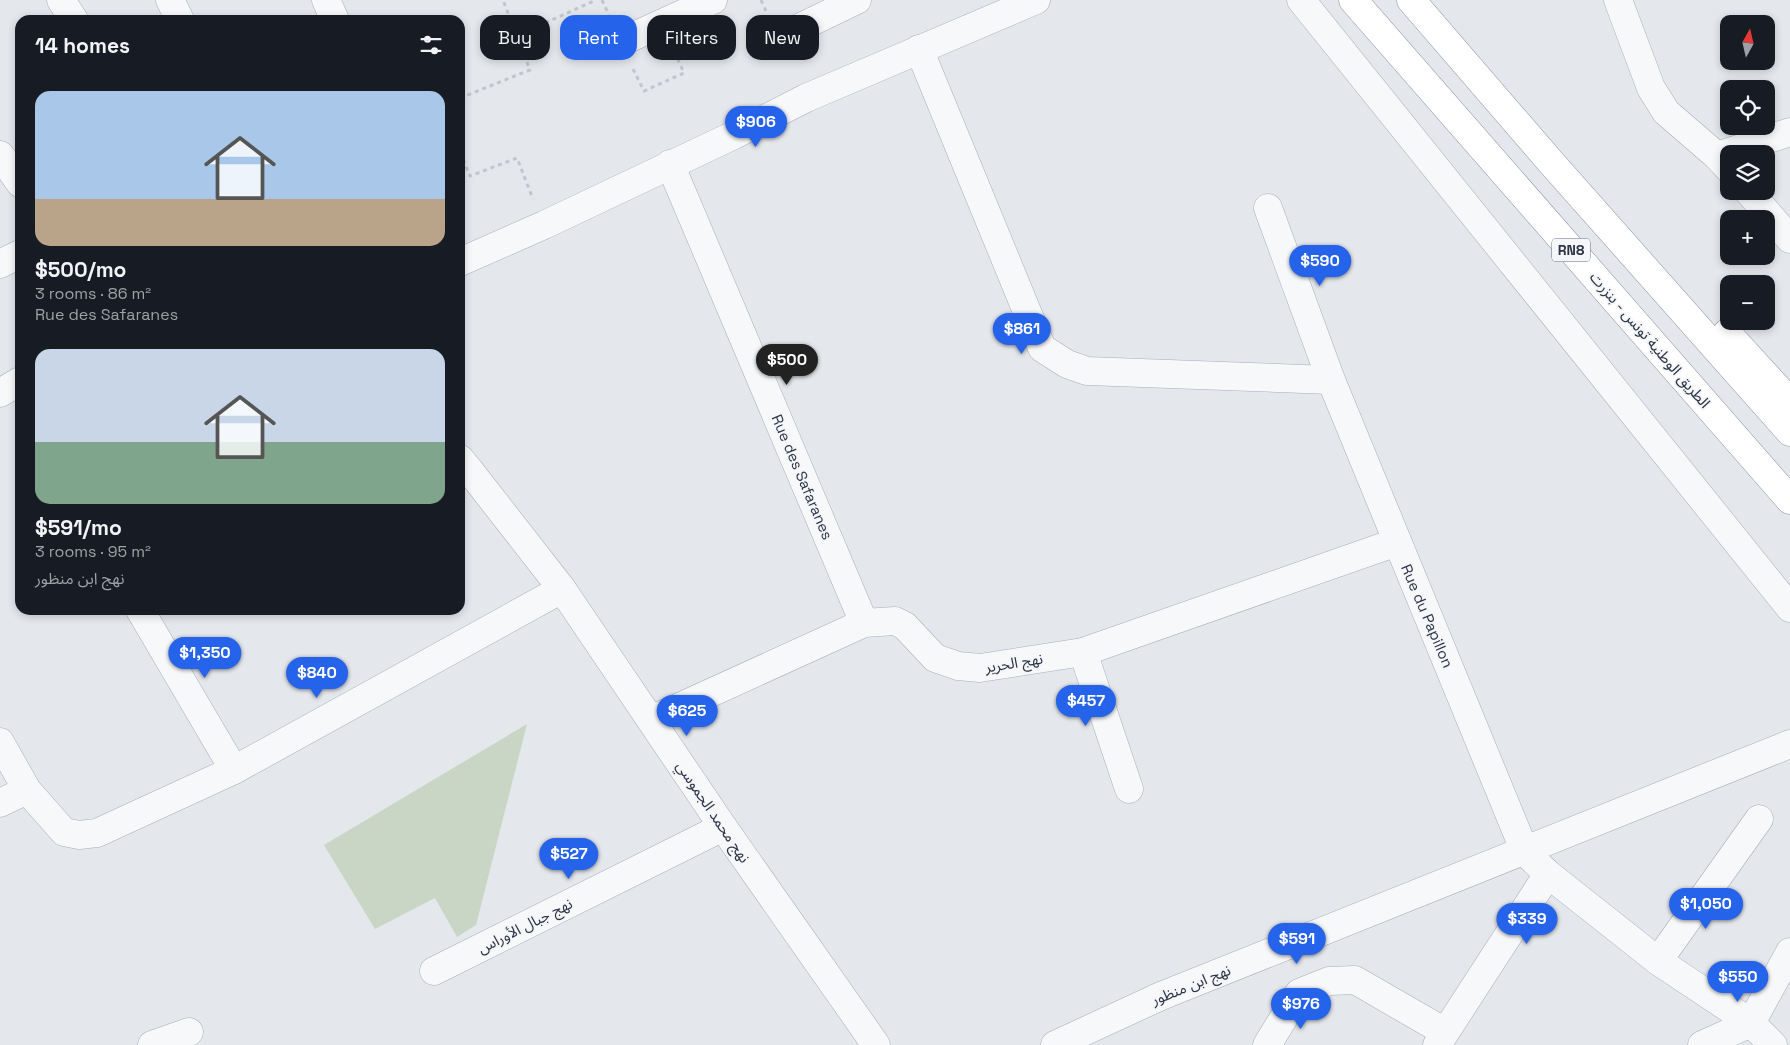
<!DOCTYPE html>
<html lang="en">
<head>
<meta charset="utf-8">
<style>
  body { margin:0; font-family:"Space Grotesk","Noto Sans Arabic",sans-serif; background:#242831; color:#f1f3f6; height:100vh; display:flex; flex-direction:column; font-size:19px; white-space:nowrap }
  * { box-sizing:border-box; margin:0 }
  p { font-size:16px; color:#9ea1a6 }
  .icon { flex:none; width:28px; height:28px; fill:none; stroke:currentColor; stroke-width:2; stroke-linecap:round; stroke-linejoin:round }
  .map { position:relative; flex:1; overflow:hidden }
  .sheet { position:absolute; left:15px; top:15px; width:450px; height:600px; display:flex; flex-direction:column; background:#171b24; border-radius:15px; box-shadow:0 2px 8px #0003 }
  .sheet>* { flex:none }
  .guide { position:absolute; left:480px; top:15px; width:475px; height:45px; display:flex; gap:10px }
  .needle { width:32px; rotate:8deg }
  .buttons { position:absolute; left:1720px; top:15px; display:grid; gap:10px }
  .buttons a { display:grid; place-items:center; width:55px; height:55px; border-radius:10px; background:#171b24; box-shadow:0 2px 8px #0003; font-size:25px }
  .price { position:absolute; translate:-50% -42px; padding:0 11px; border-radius:18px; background:#2563eb; color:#fff; font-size:16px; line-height:32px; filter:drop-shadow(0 1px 2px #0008) }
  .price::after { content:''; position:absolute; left:50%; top:30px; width:15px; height:11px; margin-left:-8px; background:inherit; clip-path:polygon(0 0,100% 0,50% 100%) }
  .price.active { background:#222; color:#fff }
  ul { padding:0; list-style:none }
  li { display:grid; align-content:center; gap:10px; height:265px; padding:0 20px }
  li span { display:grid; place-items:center; height:155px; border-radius:15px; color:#555 }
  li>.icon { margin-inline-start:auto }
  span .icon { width:90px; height:90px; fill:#fffc; stroke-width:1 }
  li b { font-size:21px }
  h2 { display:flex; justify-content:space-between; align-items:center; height:60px; padding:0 20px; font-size:21px }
  .tag { padding:0 18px; border-radius:15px; background:#171b24; box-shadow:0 2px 8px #0003; font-size:18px; line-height:45px }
  .tag.active { background:#2563eb; color:#fff }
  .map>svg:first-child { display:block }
  .grass { fill:#c9d6c5 }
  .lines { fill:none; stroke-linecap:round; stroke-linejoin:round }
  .street-casing { stroke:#a9aeb7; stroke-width:29 }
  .highway-casing { stroke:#8b94a3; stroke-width:29 }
  .path { stroke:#c2c5cb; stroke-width:3; stroke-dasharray:4 4; stroke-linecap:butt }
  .street { stroke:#f7f8fa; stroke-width:28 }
  .highway { stroke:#fff; stroke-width:28 }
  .labels { text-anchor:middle; stroke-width:4; stroke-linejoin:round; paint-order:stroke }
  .shield { fill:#f4f6f9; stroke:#676e7b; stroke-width:1 }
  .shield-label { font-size:14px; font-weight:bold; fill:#2b3445 }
  .street-label { font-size:15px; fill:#2b3445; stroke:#f4f6f9 }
</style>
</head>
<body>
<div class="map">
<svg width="1790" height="1045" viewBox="0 0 1790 1045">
  <rect width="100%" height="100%" fill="#e4e7ec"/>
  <!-- grass -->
  <polygon class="grass" points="527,724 476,925 457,937 435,898 375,929 324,845"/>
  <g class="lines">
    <defs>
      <g id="street">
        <polyline points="61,0 74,20"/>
        <polyline points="170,0 180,20"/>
        <polyline points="326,0 335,20"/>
        <polyline points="1301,0 1790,608"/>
        <polyline points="1618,0 1651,88 1666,112 1717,156 1729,169"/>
        <polyline points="778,38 857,0"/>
        <polyline points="621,42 713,0"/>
        <polyline points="919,49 1042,348 1067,364 1087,371 1331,380"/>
        <polyline points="0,155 20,183"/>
        <polyline points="1717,156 1790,132"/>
        <polyline points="670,164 864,623"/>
        <polyline points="1748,191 1790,239"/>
        <polyline points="1268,208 1331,380 1525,852 1548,874 1437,1045"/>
        <polyline points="460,262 544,225 734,135 806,98 1036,0"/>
        <polyline points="0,264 20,254"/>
        <polyline points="0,393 20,381"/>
        <polyline points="460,459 470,471 562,589 723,827 876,1045"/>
        <polyline points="140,610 234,770"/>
        <polyline points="1083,652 1129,789"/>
        <polyline points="651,720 864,623 895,621 905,626 935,658 958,666 980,668 1083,652 1397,542"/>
        <polyline points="0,742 27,790 64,832 79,835 97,833 234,770 562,589"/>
        <polyline points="0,803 27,790"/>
        <polyline points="1548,874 1658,961"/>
        <polyline points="434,971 723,827"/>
        <polyline points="1751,1023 1658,961 1759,819"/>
        <polyline points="152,1045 189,1032"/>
        <polyline points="1055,1045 1161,996 1790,744"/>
        <polyline points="1267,1045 1299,993 1329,981 1355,980 1445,1032"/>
        <polyline points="1702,1045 1751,1023"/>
        <polyline points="1773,1045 1751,1023 1790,952"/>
      </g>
      <g id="highway">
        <polyline points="1353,0 1790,500"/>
        <polyline points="1411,0 1549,160 1790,432"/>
        <polyline points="1727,333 1790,402"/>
      </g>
    </defs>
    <!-- street casing -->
    <use href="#street" class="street-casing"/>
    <!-- highway casing -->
    <use href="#highway" class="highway-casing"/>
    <!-- path -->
    <g class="path">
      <polyline points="602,0 609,15"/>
      <polyline points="761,0 766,11"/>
      <polyline points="516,36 596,0"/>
      <polyline points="633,69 644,91 684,73 674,51"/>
      <polyline points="460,98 530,70 503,0"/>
      <polyline points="460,152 470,176 517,158 533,199"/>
    </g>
    <!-- street -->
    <use href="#street" class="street"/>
    <!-- highway -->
    <use href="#highway" class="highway"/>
  </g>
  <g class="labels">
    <!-- shield labels -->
    <rect class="shield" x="1552" y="238.5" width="38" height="23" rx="4"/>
    <g class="shield-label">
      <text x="1571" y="255">RN8</text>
    </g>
    <!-- street labels -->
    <g class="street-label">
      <text transform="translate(1650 340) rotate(49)" y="5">الطريق الوطنية تونس - بنزرت</text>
      <text transform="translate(802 477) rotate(67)" y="5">Rue des Safaranes</text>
      <text transform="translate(1427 616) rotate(67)" y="5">Rue du Papillon</text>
      <text transform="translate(1014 663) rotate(-9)" y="5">نهج الحرير</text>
      <text transform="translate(713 812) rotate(56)" y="5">نهج محمد الجموسي</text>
      <text transform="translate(525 926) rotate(-27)" y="5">نهج جبال الأوراس</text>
      <text transform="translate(1191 985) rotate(-22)" y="5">نهج ابن منظور</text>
    </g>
  </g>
</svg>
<div class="buttons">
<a><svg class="needle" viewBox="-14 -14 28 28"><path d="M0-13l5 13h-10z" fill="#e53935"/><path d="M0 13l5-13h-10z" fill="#9ea1a6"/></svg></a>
<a><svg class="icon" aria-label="locate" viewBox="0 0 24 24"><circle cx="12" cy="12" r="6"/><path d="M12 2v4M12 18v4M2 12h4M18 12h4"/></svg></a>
<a><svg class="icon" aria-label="layers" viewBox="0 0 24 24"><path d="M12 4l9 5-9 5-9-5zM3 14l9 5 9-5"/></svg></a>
<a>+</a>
<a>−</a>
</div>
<b class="price" style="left:756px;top:148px">$906</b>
<b class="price" style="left:1320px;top:287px">$590</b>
<b class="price" style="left:1022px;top:355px">$861</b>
<b class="price active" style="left:787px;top:386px">$500</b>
<b class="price" style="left:205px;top:679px">$1,350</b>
<b class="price" style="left:317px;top:699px">$840</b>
<b class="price" style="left:1086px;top:727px">$457</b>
<b class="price" style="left:687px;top:737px">$625</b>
<b class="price" style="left:569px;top:880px">$527</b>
<b class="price" style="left:1706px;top:930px">$1,050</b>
<b class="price" style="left:1527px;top:945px">$339</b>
<b class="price" style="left:1297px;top:965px">$591</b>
<b class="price" style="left:1738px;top:1003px">$550</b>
<b class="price" style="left:1301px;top:1030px">$976</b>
<div class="guide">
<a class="tag">Buy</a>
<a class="tag active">Rent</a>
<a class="tag">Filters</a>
<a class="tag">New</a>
</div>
<section class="sheet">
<h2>14 homes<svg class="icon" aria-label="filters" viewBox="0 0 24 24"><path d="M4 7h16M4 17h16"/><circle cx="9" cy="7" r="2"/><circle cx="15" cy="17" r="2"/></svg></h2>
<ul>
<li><span style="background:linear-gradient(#a9c7e8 70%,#b9a48a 0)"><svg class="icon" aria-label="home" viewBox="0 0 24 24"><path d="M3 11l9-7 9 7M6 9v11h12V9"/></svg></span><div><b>$500/mo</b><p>3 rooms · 86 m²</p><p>Rue des Safaranes</p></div></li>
<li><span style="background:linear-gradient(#c9d6e8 60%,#7fa58c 0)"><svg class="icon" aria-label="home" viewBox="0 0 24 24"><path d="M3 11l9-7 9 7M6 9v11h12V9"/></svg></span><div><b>$591/mo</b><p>3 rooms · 95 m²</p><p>نهج ابن منظور</p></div></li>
</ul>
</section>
</div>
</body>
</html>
